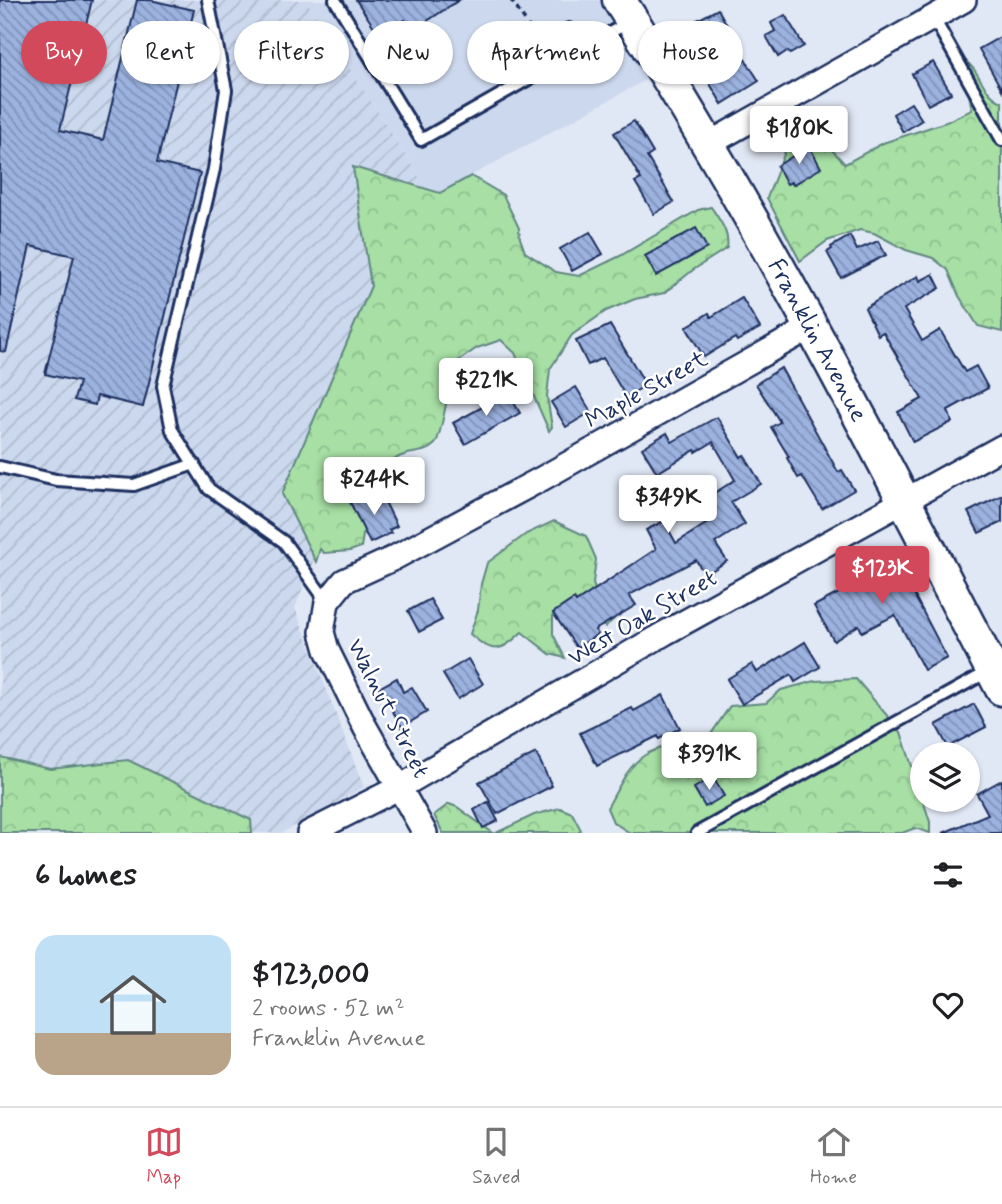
<!DOCTYPE html>
<html lang="en">
<head>
<meta charset="utf-8">
<style>
  body { margin:0; font-family:Mynerve,sans-serif; background:#f2f2f2; color:#202124; height:100vh; display:flex; flex-direction:column; font-size:26px; white-space:nowrap }
  * { box-sizing:border-box; margin:0 }
  p { font-size:23px; color:#757577 }
  .icon { flex:none; width:38px; height:38px; fill:none; stroke:currentColor; stroke-width:2; stroke-linecap:round; stroke-linejoin:round }
  .map { position:relative; height:833px; overflow:hidden }
  .details { display:flex; flex-direction:column; background:#fff; flex:1 }
  .details>* { flex:none }
  .hud { position:absolute; left:21px; top:21px; width:961px; height:63px; display:flex; gap:14px }
  .fabs { position:absolute; left:910px; top:742px; display:grid; gap:14px }
  .fabs a { display:grid; place-items:center; width:70px; height:70px; border-radius:50%; background:#fff; box-shadow:0 2px 5px #0004; font-size:35px }
  .price { position:absolute; translate:-50% -60px; padding:0 16px; border-radius:7px; background:#fff; color:#222; font-size:23px; line-height:46px; filter:drop-shadow(0 2px 4px #0008) }
  .price::after { content:''; position:absolute; left:50%; top:42px; width:21px; height:16px; margin-left:-10px; background:inherit; clip-path:polygon(0 0,100% 0,50% 100%) }
  .price.selected { background:#d1495b; color:#fff }
  ul { padding:0; list-style:none }
  li { display:flex; align-items:center; gap:21px; height:175px; padding:0 35px }
  li span { display:grid; place-items:center; flex:none; width:196px; height:140px; border-radius:21px; color:#555 }
  li>.icon { margin-inline-start:auto }
  span .icon { width:84px; height:84px; fill:#fffc; stroke-width:1 }
  li b { font-size:30px }
  h2 { display:flex; justify-content:space-between; align-items:center; height:84px; padding:0 35px; font-size:30px }
  .chip { padding:0 24px; border-radius:32px; background:#fff; box-shadow:0 2px 5px #0004; font-size:24px; line-height:63px }
  .chip.selected { background:#d1495b; color:#fff }
  .tab-bar { display:flex; justify-content:space-around; align-items:center; height:98px; border-top:2px solid #e0e0e0; background:#fff; font-size:19px; color:#757577 }
  .tab-bar a { display:grid; justify-items:center; gap:4px }
  .tab-bar .selected { color:#d1495b }
  .map>svg:first-child { display:block }
  .built { fill:#ccd8ee }
  .industrial { fill:url(#industrial-furrows) }
  .forest { fill:url(#forest-crowns); stroke:#618781; stroke-width:2 }
  .building { fill:url(#building-back-hatch); stroke:#1b2f5e; stroke-width:2 }
  .lines { fill:none; stroke-linecap:round; stroke-linejoin:round }
  .lane-casing { stroke:#1b2f5e; stroke-width:16 }
  .street-casing { stroke:#1b2f5e; stroke-width:28 }
  .secondary-casing { stroke:#1b2f5e; stroke-width:37 }
  .path { stroke:#1b2f5e; stroke-width:3.5; stroke-dasharray:5 5; stroke-linecap:butt }
  .lane { stroke:#fff; stroke-width:10 }
  .street { stroke:#fff; stroke-width:23 }
  .secondary { stroke:#fff; stroke-width:32 }
  .labels { text-anchor:middle; stroke-width:5; stroke-linejoin:round; paint-order:stroke }
  .street-label { font-size:24px; fill:#1b2f5e; stroke:#fff }
</style>
</head>
<body>
<div class="map">
<svg width="1002" height="833" viewBox="0 0 1002 833">
  <defs>
    <pattern id="industrial-furrows" width="10" height="10" patternUnits="userSpaceOnUse" patternTransform="scale(1.75)"><rect width="10" height="10" fill="#ccd8ee"/><path d="M-1 1l2-2M0 10L10 0M9 11l2-2" fill="none" stroke="#afbace"/></pattern>
    <pattern id="forest-crowns" width="20" height="18" patternUnits="userSpaceOnUse" patternTransform="scale(1.75)"><rect width="20" height="18" fill="#a7dfa4"/><path d="M2 6a3 3 0 1 1 6 0M12 15a3 3 0 1 1 6 0" fill="none" stroke="#8fc090"/></pattern>
    <pattern id="building-back-hatch" width="6" height="6" patternUnits="userSpaceOnUse" patternTransform="scale(1.75)"><rect width="6" height="6" fill="#9cb2df"/><path d="M-1 5l2 2M0 0l6 6M5-1l2 2" fill="none" stroke="#7e91b8"/></pattern>
  </defs>
  <rect width="100%" height="100%" fill="#e1e8f5"/>
  <filter id="ink" filterUnits="userSpaceOnUse"><feTurbulence type="fractalNoise" baseFrequency=".0143" numOctaves="2"/><feDisplacementMap in="SourceGraphic" scale="14" xChannelSelector="R" yChannelSelector="G"/><feConvolveMatrix kernelMatrix="1 2 1 2 8 2 1 2 1" color-interpolation-filters="sRGB"/></filter>
  <g filter="url(#ink)">
    <!-- built -->
    <polygon class="built" points="306,0 613,0 660,72 440,193 415,186 419,176"/>
    <!-- industrial -->
    <polygon class="industrial" points="0,0 306,0 419,176 415,186 440,193 390,363 295,608 364,787 282,833 0,833"/>
    <!-- forest -->
    <g class="forest">
      <path d="M962 58C982 71 981 93 1002 102V332L978 326 959 296 948 270 933 258 906 250 874 233 860 230 827 241 800 261 767 198 790 139 803 132 821 138 845 164 883 143 946 122 972 110Z"/>
      <path d="M353 167 440 193 471 176 503 195 519 228 520 238 525 252 556 272 579 276 620 256 698 210 711 207C719 219 730 233 727 248L693 270 664 293 635 299 606 311 572 335 550 369 547 396 552 427 549 431 515 353 501 340 477 348 454 364C450 378 442 437 435 444 425 454 413 451 401 456 368 471 367 516 361 547L350 551 324 553 320 549 316 562 282 494 371 286Z"/>
      <path d="M554 521 586 536 596 559 593 583 598 601 614 619 605 627C593 620 585 608 574 599L553 613V634L565 658 550 654 522 632C501 652 493 655 470 634L478 610 481 584 487 563 526 534Z"/>
      <path d="M856 679 901 732 930 822V833L915 828 902 833H630L613 822 607 808C617 791 627 766 645 755 663 744 688 742 709 737L730 706 766 703 781 690 815 681Z"/>
      <polygon points="0,757 50,769 128,760 251,820 252,833 0,833"/>
      <polygon points="449,804 457,807 493,833 443,833 434,815"/>
      <polygon points="560,808 572,813 581,830 578,833 496,833 534,815"/>
    </g>
    <!-- building -->
    <g class="building">
      <polygon points="0,0 92,0 60,130 103,140 137,0 150,0 194,10 157,163 200,173 143,407 97,396 95,405 74,400 79,382 45,374 74,256 30,246 6,352 0,351"/>
      <polygon points="356,0 459,0 412,31 405,20 380,36"/>
      <polygon points="718,9 728,27 712,39 730,68 745,59 759,81 722,104 678,30"/>
      <polygon points="785,15 804,46 790,54 787,51 778,57 766,36 775,31 771,23"/>
      <polygon points="1002,36 1002,90 979,49"/>
      <polygon points="933,62 951,93 928,105 912,74"/>
      <polygon points="911,103 922,120 903,132 893,114"/>
      <polygon points="634,121 653,153 647,157 674,202 654,214 635,182 641,179 614,133"/>
      <polygon points="809,146 821,168 793,185 791,182 787,184 777,166"/>
      <polygon points="696,228 707,248 656,276 645,256"/>
      <polygon points="590,232 603,254 572,271 560,249"/>
      <polygon points="850,236 857,250 878,241 886,255 841,278 827,252 832,249 831,247"/>
      <polygon points="933,274 940,288 904,309 922,341 940,330 965,372 976,366 988,388 948,410 952,422 913,442 898,412 922,399 883,332 878,335 865,308 918,276 920,281"/>
      <polygon points="742,298 760,328 737,341 735,338 704,357 686,327 709,313 711,317"/>
      <polygon points="610,325 646,385 626,397 603,358 588,365 576,341"/>
      <polygon points="781,368 838,472 842,470 854,490 822,509 802,476 798,478 787,458 789,457 771,427 780,422 756,384"/>
      <polygon points="576,387 591,412 566,427 551,402"/>
      <polygon points="508,393 520,413 465,444 453,423"/>
      <polygon points="717,417 741,457 744,455 761,484 731,502 745,524 715,543 727,561 705,575 696,560 629,595 636,605 595,630 598,634 577,648 553,613 574,599 576,602 656,549 646,530 664,521 676,543 712,520 700,502 735,480 713,442 696,452 695,450 657,473 642,448 667,433 672,442"/>
      <polygon points="369,493 375,505 384,500 397,526 389,530 391,533 370,543 350,502"/>
      <polygon points="1002,495 1002,522 979,533 968,512"/>
      <polygon points="895,547 913,583 909,585 947,658 924,670 895,615 862,632 859,625 834,641 814,606 854,585 846,571"/>
      <polygon points="430,599 442,620 419,632 408,611"/>
      <polygon points="805,642 820,667 795,682 791,675 742,704 727,679 752,664 757,672"/>
      <polygon points="468,659 483,684 458,699 443,674"/>
      <polygon points="397,678 403,692 412,687 427,712 402,727 379,688"/>
      <polygon points="663,695 680,728 659,739 658,736 597,766 580,733 632,708 634,711"/>
      <polygon points="974,704 986,727 948,747 936,725"/>
      <polygon points="536,753 552,786 497,814 479,782"/>
      <polygon points="713,777 724,796 705,807 694,788"/>
      <polygon points="1002,780 1002,833 943,833 988,814 977,794"/>
      <polygon points="488,802 498,821 483,828 474,810"/>
    </g>
    <g class="lines">
      <defs>
        <g id="lane">
          <polyline points="208,0 226,90 214,169 163,386 172,430 209,489 284,542 327,602"/>
          <polyline points="335,0 421,140 629,22"/>
          <polyline points="933,17 1002,140"/>
          <polyline points="569,29 581,47"/>
          <polyline points="0,467 56,480 134,485 194,464"/>
          <polyline points="697,833 989,671"/>
        </g>
        <g id="street">
          <polyline points="707,145 964,0"/>
          <polyline points="309,833 400,787 665,633 1002,447"/>
          <polyline points="425,833 365,727 327,650 322,632 327,602 344,581 392,559 543,478 811,327"/>
        </g>
        <g id="secondary">
          <path id="s1" d="M619 0C761 220 881 456 1002 689"/>
        </g>
      </defs>
      <!-- lane casing -->
      <use href="#lane" class="lane-casing"/>
      <!-- street casing -->
      <use href="#street" class="street-casing"/>
      <!-- secondary casing -->
      <use href="#secondary" class="secondary-casing"/>
      <!-- path -->
      <polyline class="path" points="511,0 547,54"/>
      <!-- lane -->
      <use href="#lane" class="lane"/>
      <!-- street -->
      <use href="#street" class="street"/>
      <!-- secondary -->
      <use href="#secondary" class="secondary"/>
    </g>
  </g>
  <g class="labels">
    <!-- street labels -->
    <g class="street-label">
      <text dy="8" stroke="none"><textPath href="#s1" startOffset="394">Franklin Avenue</textPath></text>
      <text transform="translate(646 389) rotate(-29)" y="8">Maple Street</text>
      <text transform="translate(642 617) rotate(-30)" y="8">West Oak Street</text>
      <text transform="translate(389 708) rotate(63)" y="8">Walnut Street</text>
    </g>
  </g>
</svg>
<div class="fabs">
<a><svg class="icon" aria-label="layers" viewBox="0 0 24 24"><path d="M12 4l9 5-9 5-9-5zM3 14l9 5 9-5"/></svg></a>
</div>
<b class="price" style="left:799px;top:166px">$180K</b>
<b class="price" style="left:486px;top:418px">$221K</b>
<b class="price" style="left:374px;top:517px">$244K</b>
<b class="price" style="left:668px;top:535px">$349K</b>
<b class="price selected" style="left:882px;top:606px">$123K</b>
<b class="price" style="left:709px;top:792px">$391K</b>
<div class="hud">
<a class="chip selected">Buy</a>
<a class="chip">Rent</a>
<a class="chip">Filters</a>
<a class="chip">New</a>
<a class="chip">Apartment</a>
<a class="chip">House</a>
</div>
</div>
<section class="details">
<h2>6 homes<svg class="icon" aria-label="filters" viewBox="0 0 24 24"><path d="M4 7h16M4 17h16"/><circle cx="9" cy="7" r="2"/><circle cx="15" cy="17" r="2"/></svg></h2>
<ul>
<li><span style="background:linear-gradient(#bfe0f5 70%,#b9a48a 0)"><svg class="icon" aria-label="home" viewBox="0 0 24 24"><path d="M3 11l9-7 9 7M6 9v11h12V9"/></svg></span><div><b>$123,000</b><p>2 rooms · 52 m²</p><p>Franklin Avenue</p></div><svg class="icon" aria-label="heart" viewBox="0 0 24 24"><path d="M12 20l-8-8c-3-5 5-10 8-4 3-6 11-1 8 4z"/></svg></li>
</ul>
</section>
<nav class="tab-bar">
<a class="selected"><svg class="icon" aria-label="map" viewBox="0 0 24 24"><path d="M3 6l6-2 6 2 6-2v14l-6 2-6-2-6 2zM9 4v14M15 6v14"/></svg>Map</a>
<a><svg class="icon" aria-label="saved" viewBox="0 0 24 24"><path d="M7 4h10v16l-5-4-5 4z"/></svg>Saved</a>
<a><svg class="icon" aria-label="home" viewBox="0 0 24 24"><path d="M3 11l9-7 9 7M6 9v11h12V9"/></svg>Home</a>
</nav>
</body>
</html>
